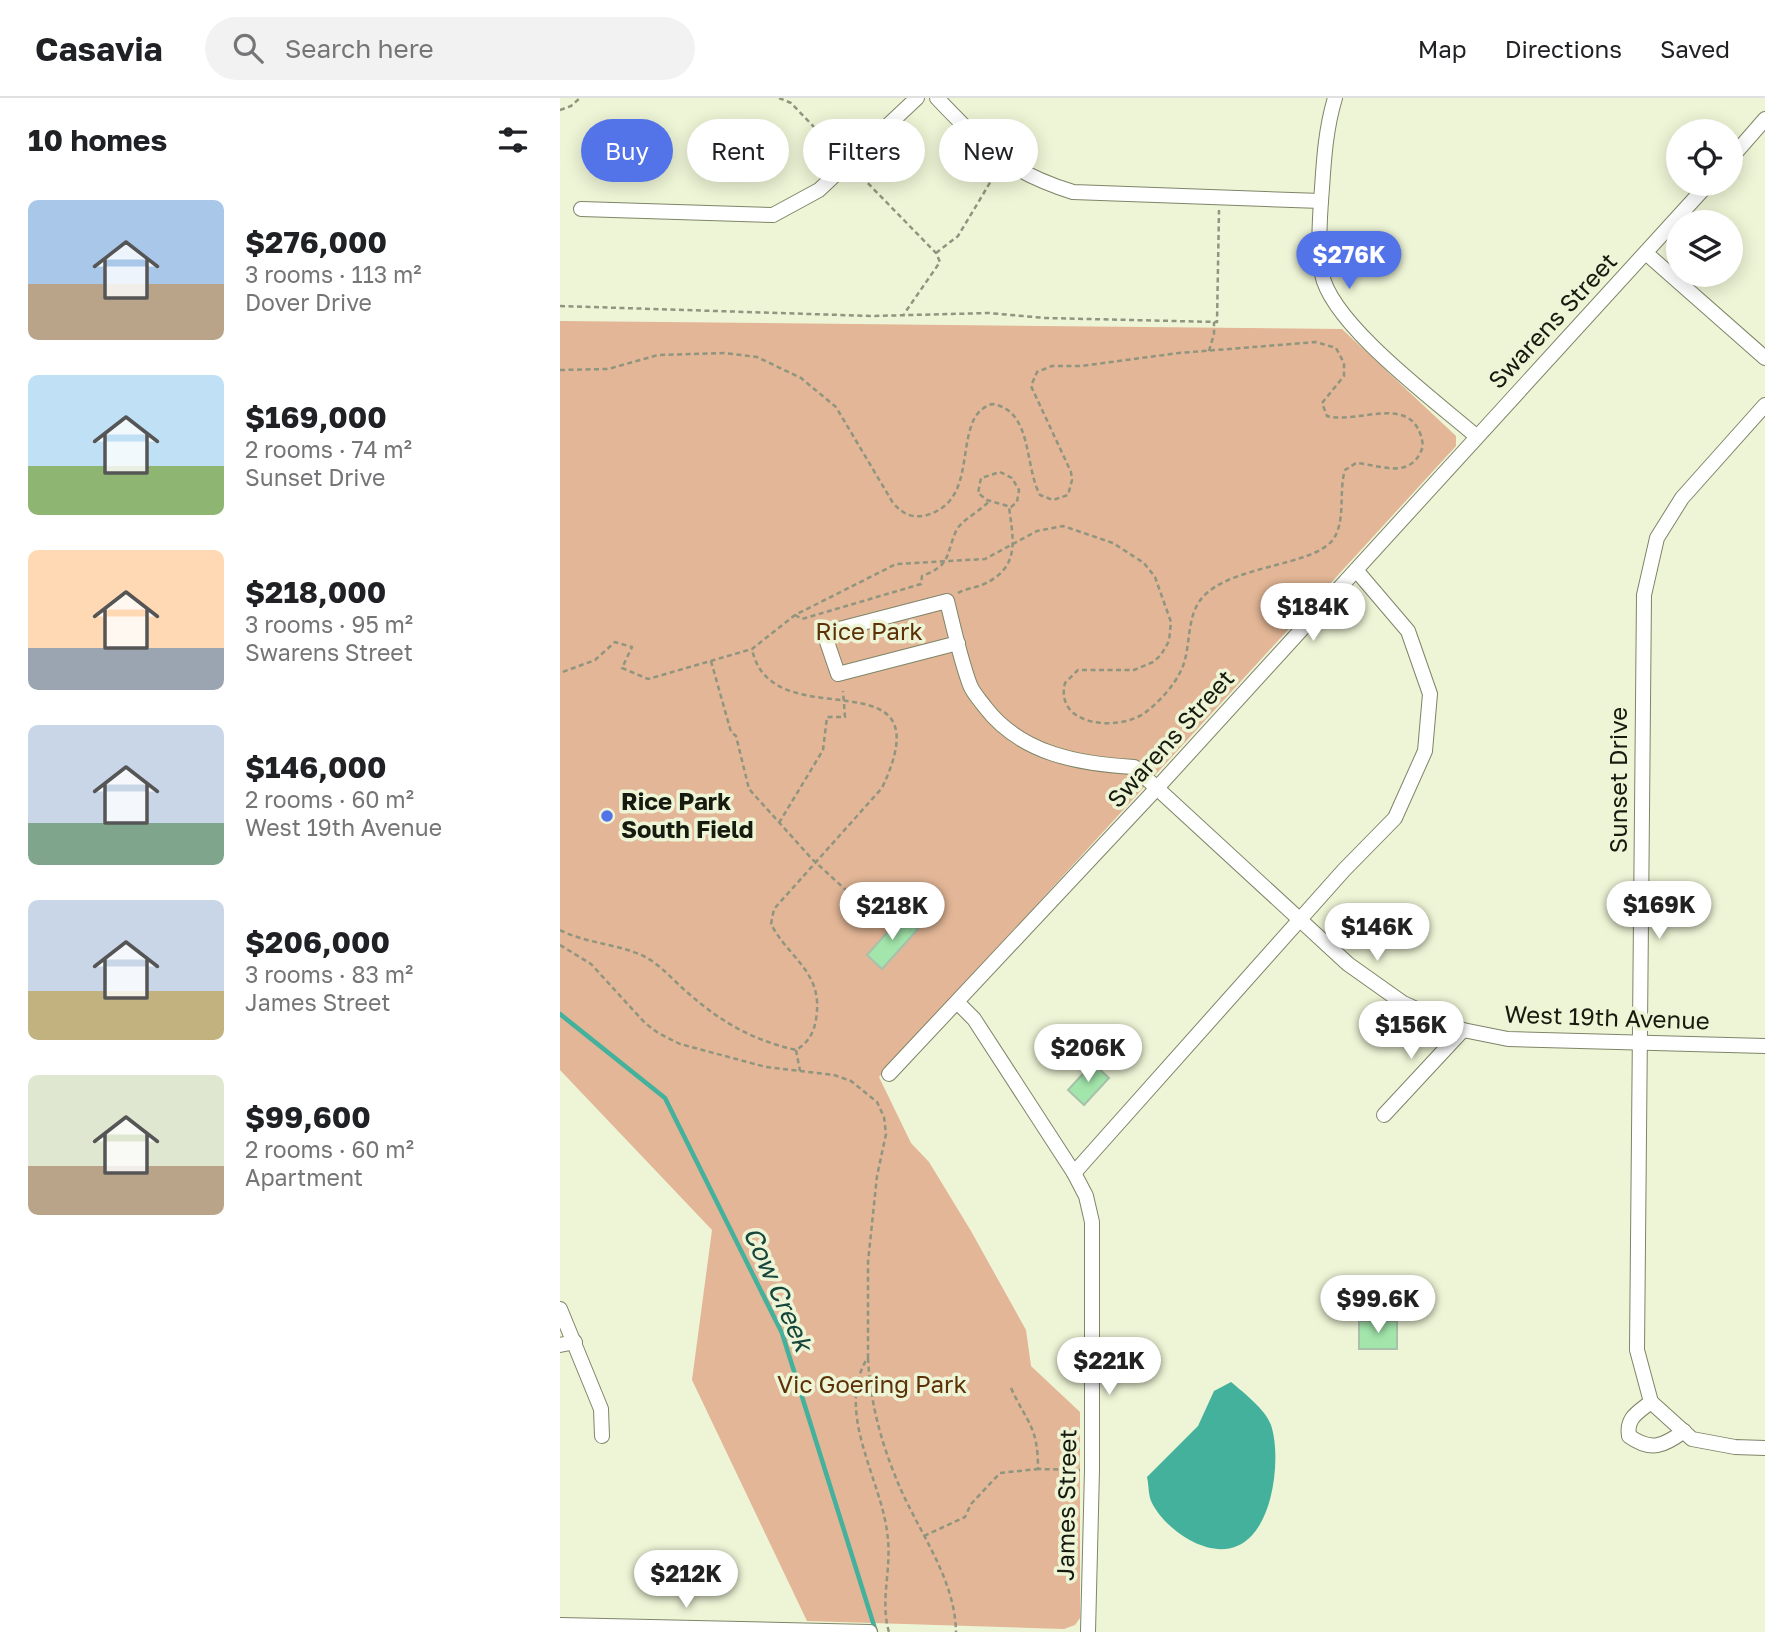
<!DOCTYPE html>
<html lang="en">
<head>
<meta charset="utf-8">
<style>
  body { margin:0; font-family:"Golos Text",sans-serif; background:#f2f2f2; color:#202124; height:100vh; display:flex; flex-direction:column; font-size:26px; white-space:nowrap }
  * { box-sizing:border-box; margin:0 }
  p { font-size:23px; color:#757577 }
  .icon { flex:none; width:38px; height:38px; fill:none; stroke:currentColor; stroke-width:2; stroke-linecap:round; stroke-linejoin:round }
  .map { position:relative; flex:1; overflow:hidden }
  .details { display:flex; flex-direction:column; background:#fff; width:560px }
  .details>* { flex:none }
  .top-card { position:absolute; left:21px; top:21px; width:665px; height:63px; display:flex; gap:14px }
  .fabs { position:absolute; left:1106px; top:21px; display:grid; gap:14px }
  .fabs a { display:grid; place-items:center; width:77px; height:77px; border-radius:50%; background:#fff; box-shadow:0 4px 18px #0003; font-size:35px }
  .price { position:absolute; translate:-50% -60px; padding:0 16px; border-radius:24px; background:#fff; color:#222; font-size:23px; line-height:46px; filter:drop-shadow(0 2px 4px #0008) }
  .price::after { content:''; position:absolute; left:50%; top:42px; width:21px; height:16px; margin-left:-10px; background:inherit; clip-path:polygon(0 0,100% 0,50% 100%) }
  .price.selected { background:#5373e8; color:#fff }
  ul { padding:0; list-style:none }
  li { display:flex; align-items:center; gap:21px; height:175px; padding:0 28px }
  li span { display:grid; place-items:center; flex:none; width:196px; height:140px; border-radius:10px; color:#555 }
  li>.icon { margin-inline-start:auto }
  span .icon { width:84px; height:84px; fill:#fffc; stroke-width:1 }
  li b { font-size:30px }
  h2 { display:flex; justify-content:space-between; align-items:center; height:84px; padding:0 28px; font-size:30px }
  .tag { padding:0 24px; border-radius:32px; background:#fff; box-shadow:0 4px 18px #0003; font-size:24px; line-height:63px }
  .tag.selected { background:#5373e8; color:#fff }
  header { display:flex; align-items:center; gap:42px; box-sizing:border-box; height:98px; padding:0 35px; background:#fff; border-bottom:2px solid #e0e0e0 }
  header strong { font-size:33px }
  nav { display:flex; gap:38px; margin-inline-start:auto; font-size:24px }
  .search { width:490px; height:63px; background:#f2f2f2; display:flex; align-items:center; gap:18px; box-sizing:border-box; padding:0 24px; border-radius:38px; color:#757577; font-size:26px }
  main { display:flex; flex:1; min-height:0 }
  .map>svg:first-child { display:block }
  .green { fill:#e2b696 }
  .water { fill:#43b19c }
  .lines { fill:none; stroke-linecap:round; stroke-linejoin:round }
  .stream { stroke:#43b19c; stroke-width:4.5 }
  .building { fill:#a3e6ac; stroke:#a8c1ab; stroke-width:2 }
  .minor-casing { stroke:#7e8568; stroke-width:16 }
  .path { stroke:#90957f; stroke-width:2.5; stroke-dasharray:5 3.5; stroke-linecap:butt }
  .minor { stroke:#fff; stroke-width:14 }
  .poi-dot { fill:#5373e8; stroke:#eef5d6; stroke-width:2.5 }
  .labels { text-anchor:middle; stroke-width:7; stroke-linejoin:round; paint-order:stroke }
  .street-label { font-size:24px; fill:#171a0f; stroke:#eef5d6 }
  .park-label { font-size:24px; fill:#5c3108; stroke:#eef5d6 }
  .poi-label { font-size:24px; font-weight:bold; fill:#171a0f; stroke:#eef5d6; text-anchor:start }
  .water-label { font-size:26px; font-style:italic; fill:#16453c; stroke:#eef5d6 }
</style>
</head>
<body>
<header>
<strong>Casavia</strong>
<div class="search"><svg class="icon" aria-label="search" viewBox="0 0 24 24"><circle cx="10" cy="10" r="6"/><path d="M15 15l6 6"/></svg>Search here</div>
<nav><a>Map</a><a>Directions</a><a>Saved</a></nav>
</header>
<main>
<section class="details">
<h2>10 homes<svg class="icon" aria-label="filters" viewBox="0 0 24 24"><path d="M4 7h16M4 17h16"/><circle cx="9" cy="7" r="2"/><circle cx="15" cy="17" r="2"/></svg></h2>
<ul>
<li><span style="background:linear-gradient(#a9c7e8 60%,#b9a48a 0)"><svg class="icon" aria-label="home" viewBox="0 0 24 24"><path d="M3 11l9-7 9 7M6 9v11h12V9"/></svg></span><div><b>$276,000</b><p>3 rooms · 113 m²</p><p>Dover Drive</p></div></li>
<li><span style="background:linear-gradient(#bfe0f5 65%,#8fb573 0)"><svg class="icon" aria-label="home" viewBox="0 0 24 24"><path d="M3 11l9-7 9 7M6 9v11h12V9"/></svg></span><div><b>$169,000</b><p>2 rooms · 74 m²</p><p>Sunset Drive</p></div></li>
<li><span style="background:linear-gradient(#ffd9b3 70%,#9aa5b1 0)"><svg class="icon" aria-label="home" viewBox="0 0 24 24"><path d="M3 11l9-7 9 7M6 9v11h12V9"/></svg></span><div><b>$218,000</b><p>3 rooms · 95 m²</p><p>Swarens Street</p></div></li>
<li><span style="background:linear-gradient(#c9d6e8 70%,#7fa58c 0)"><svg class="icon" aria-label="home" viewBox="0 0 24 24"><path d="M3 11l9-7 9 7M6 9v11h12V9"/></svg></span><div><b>$146,000</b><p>2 rooms · 60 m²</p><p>West 19th Avenue</p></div></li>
<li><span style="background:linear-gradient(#c9d6e8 65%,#c2b280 0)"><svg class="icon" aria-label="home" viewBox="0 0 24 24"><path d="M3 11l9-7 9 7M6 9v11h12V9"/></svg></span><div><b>$206,000</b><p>3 rooms · 83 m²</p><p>James Street</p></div></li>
<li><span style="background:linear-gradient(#dfe7d0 65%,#b9a48a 0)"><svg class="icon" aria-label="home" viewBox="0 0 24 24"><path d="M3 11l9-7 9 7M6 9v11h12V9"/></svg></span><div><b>$99,600</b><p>2 rooms · 60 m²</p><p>Apartment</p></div></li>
</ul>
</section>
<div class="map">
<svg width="1205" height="1534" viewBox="0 0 1205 1534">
  <rect width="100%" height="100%" fill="#eef5d6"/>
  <!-- green -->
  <polygon class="green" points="0,223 782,231 896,338 896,348 319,979 351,1045 369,1064 411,1133 466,1232 471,1268 520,1314 520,1520 515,1527 504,1531 247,1523 132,1282 152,1132 0,972"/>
  <!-- water -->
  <path class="water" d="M671 1284C684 1295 705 1311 711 1327 722 1360 713 1434 677 1448 647 1461 605 1431 592 1405 588 1398 589 1387 587 1379L638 1328 654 1293Z"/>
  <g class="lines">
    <!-- stream -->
    <polyline class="stream" points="0,916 105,1000 222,1235 316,1534"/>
  </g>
  <!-- building -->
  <g class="building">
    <polygon points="343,817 358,831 322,871 307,857"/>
    <polygon points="533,965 549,980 524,1007 508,992"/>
    <rect x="799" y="1223" width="38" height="28"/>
  </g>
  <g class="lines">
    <defs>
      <g id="minor">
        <path d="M377 0C425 50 446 73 513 94L761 103"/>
        <path d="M775 0C766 30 764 59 762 90 760 114 757 153 762 176 771 226 877 304 916 338"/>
        <polyline points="1171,60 1205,21"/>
        <polyline points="21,111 213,117 259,92 357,0"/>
        <polyline points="1087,156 1205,260"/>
        <polyline points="1205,307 1122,400 1097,440 1084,497 1077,1252 1091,1304 1132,1341 1175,1349 1205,1350"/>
        <path d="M398 545 278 576 264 535 387 503C394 531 400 560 410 587 413 595 420 602 425 609 461 656 519 666 574 669L788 866 843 905 903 932 948 941 1205 948"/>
        <polyline points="399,906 414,921 514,1075 526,1098 532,1124 532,1372 528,1534"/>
        <polyline points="329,976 597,690 1148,86"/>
        <polyline points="824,1017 903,932"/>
        <polyline points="514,1075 784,772 835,720 865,653 870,596 848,533 796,472"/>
        <polyline points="0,1211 41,1311 42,1338"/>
        <polyline points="0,1247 15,1244"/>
        <path d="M1091 1304C1077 1315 1066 1320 1069 1338 1091 1354 1104 1348 1124 1333"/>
        <polyline points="0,1527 310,1534"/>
      </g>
    </defs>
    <!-- minor casing -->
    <use href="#minor" class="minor-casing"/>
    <!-- path -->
    <g class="path">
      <polyline points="219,0 231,5 280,56"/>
      <polyline points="0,12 11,8 20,0"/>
      <polyline points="296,73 376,155 380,164 344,216"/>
      <polyline points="376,155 398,138 437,73"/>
      <polyline points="0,208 312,218 429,215 485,220 657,224 659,112"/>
      <polyline points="649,253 654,236 654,224"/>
      <path d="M0 272 48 271 98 257 164 255 197 259 241 280 276 309 333 405C343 416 352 421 367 417 413 403 398 352 415 319 419 313 425 308 432 306 473 312 464 368 480 397L493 402 508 397 512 382 511 374 471 288 477 274 492 268H521L619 255 756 244 776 250 784 265V278L762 305 767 318C799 327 856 292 863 348 852 383 821 367 796 365L785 372C778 394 787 426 771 444 749 467 679 468 648 494 625 513 632 543 623 568 616 586 600 603 586 614 560 634 494 629 505 585L518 572H574L593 564 601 557 609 543 611 524 595 479 584 465 553 445 503 428 477 433 425 461 336 466 235 517 192 551 102 577 88 581 62 570 72 549 55 544 35 562 0 575"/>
      <polygon points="440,374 452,380 459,392 457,404 451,409 427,402 418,395 421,380"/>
      <path d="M398 495C404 491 415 490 424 486 461 469 453 441 449 409"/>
      <path d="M235 517 242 521 361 486 362 478C391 467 385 459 396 433 401 422 421 413 429 403"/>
      <polyline points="151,563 171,634 176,638 189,691 252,761 322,825"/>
      <polyline points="219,725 263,652 267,619 285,619 283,593"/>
      <path d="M0 832C29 847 67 846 92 863 105 872 116 885 128 895 162 925 193 942 236 952 248 945 254 935 256 921 264 874 229 861 211 826L214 811 322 690C388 550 211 645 192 551"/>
      <path d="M0 847 31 866 85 925 98 935 120 946 206 969 274 977 291 983 317 1004 324 1019 326 1036 317 1078 308 1164V1259C273 1315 324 1384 328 1442 331 1473 320 1504 329 1534"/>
      <polyline points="236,952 240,973"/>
      <path d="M308 1260C310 1302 320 1341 336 1380 356 1431 395 1478 396 1534"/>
      <path d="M451 1290C468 1327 478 1328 478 1371L520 1372"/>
      <polyline points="364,1438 405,1419 411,1406 440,1375 478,1371"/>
    </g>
    <!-- minor -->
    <use href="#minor" class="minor"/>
  </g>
  <!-- markers -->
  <circle class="poi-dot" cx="47" cy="718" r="7"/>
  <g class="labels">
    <!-- street labels -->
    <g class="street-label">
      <text transform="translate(993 223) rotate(-47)" y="8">Swarens Street</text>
      <text transform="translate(611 641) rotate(-48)" y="8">Swarens Street</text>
      <text transform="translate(1059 682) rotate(-90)" y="8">Sunset Drive</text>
      <text transform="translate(1047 920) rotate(2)" y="8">West 19th Avenue</text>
      <text transform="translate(507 1407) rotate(-89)" y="8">James Street</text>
    </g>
    <!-- park labels -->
    <g class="park-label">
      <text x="309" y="542">Rice Park</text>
      <text x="312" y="1295">Vic Goering Park</text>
    </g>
    <!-- poi labels -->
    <g class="poi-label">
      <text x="61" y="712">Rice Park<tspan x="61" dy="28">South Field</tspan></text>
    </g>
    <!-- water labels -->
    <g class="water-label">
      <text transform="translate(218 1191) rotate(66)" y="9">Cow Creek</text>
    </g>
  </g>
</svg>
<div class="fabs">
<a><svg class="icon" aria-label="locate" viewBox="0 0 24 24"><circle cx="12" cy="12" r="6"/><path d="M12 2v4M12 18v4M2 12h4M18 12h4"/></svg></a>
<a><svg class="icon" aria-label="layers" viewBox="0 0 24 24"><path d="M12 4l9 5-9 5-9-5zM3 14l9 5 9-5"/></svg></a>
</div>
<b class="price selected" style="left:789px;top:193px">$276K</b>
<b class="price" style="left:753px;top:545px">$184K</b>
<b class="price" style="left:1099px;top:843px">$169K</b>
<b class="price" style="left:332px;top:844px">$218K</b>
<b class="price" style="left:817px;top:865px">$146K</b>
<b class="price" style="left:851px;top:963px">$156K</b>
<b class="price" style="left:528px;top:986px">$206K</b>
<b class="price" style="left:818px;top:1237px">$99.6K</b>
<b class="price" style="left:549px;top:1299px">$221K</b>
<b class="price" style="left:126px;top:1512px">$212K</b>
<div class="top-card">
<a class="tag selected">Buy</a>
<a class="tag">Rent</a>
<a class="tag">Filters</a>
<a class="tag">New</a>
</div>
</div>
</main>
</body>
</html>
